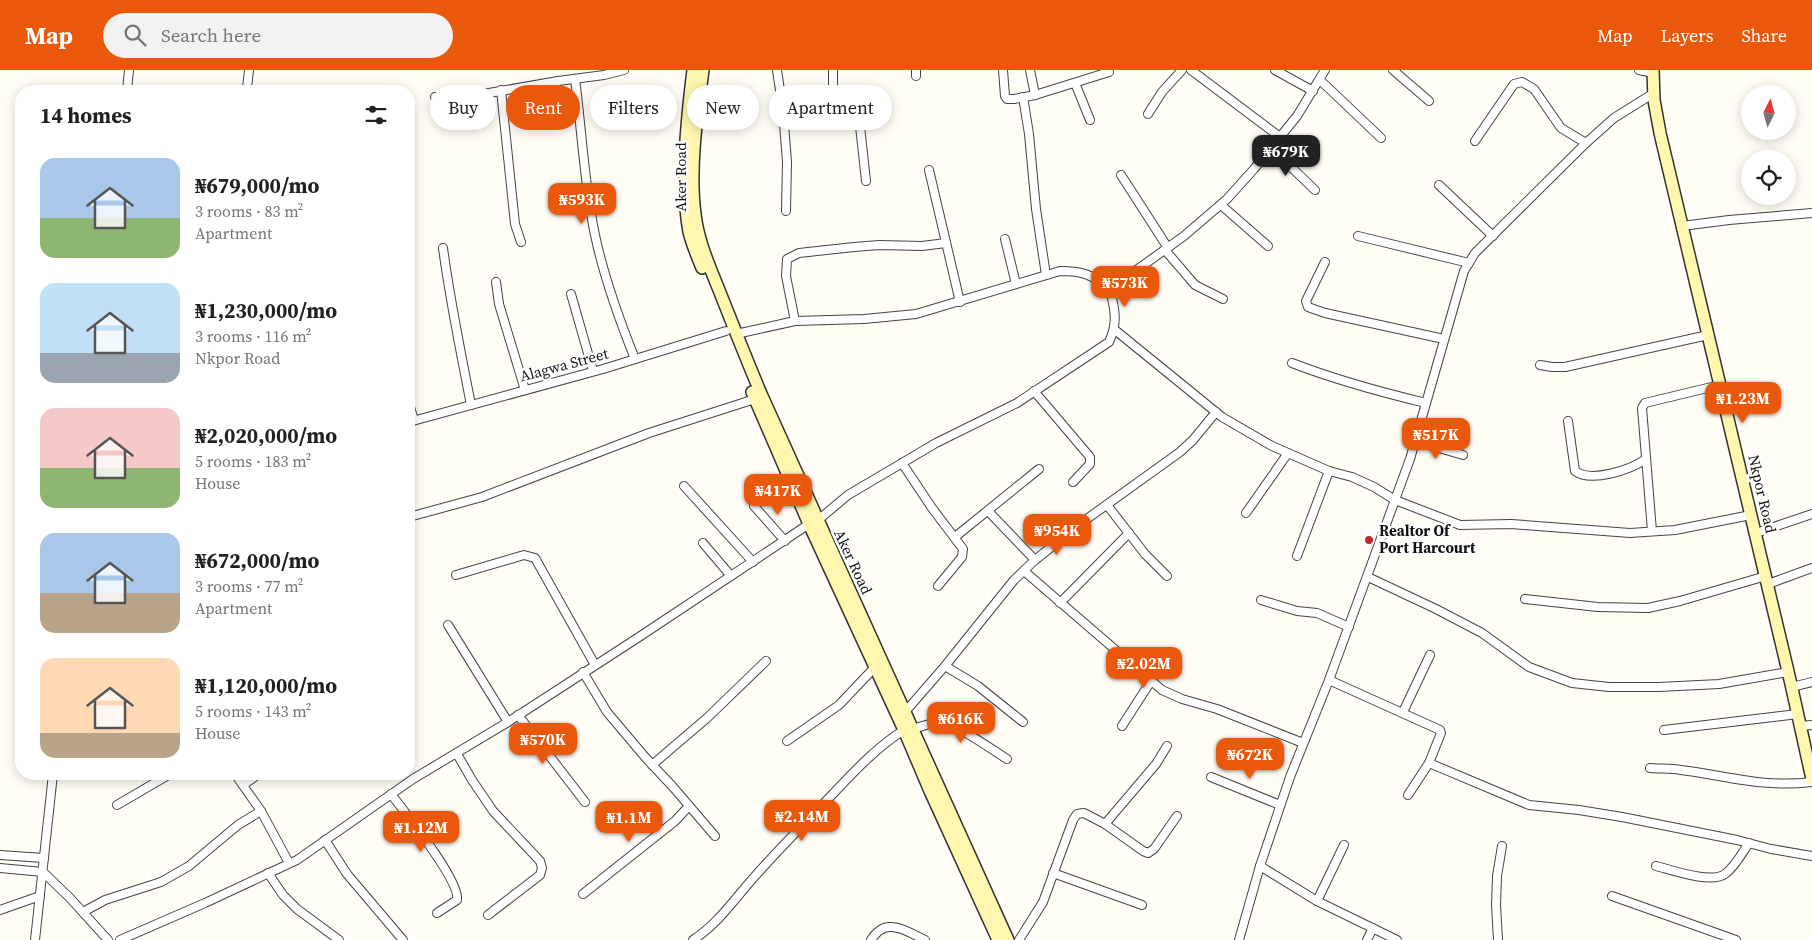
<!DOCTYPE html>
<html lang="en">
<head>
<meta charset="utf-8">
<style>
  body { margin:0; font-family:"Source Serif 4",serif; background:#f2f2f2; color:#202124; height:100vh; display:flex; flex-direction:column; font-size:19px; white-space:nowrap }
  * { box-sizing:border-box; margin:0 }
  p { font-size:16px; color:#757577 }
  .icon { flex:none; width:28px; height:28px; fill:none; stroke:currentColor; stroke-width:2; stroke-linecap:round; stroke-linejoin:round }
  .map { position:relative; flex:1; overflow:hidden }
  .panel { position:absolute; left:15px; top:15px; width:400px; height:695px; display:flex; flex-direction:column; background:#fff; border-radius:20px; box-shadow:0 2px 12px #0003 }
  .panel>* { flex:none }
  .top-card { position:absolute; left:430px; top:15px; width:475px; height:45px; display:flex; gap:10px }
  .needle { width:32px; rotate:6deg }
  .tools { position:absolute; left:1741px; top:15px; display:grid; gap:10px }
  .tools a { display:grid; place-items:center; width:55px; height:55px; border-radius:50%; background:#fff; box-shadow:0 2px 12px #0003; font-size:25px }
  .price { position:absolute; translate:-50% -42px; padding:0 11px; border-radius:10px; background:#ea580c; color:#fff; font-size:16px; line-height:32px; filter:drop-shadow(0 1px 2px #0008) }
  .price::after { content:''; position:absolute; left:50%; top:30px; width:15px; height:11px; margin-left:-8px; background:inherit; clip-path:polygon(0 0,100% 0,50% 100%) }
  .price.on { background:#222; color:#fff }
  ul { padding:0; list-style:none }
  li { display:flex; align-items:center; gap:15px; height:125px; padding:0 25px }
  li span { display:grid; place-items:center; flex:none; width:140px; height:100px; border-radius:15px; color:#555 }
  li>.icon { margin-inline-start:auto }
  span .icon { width:60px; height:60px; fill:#fffc; stroke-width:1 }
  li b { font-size:21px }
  h2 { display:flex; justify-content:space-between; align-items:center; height:60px; padding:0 25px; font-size:21px }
  .chip { padding:0 18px; border-radius:22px; background:#fff; box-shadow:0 2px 12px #0003; font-size:18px; line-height:45px }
  .chip.on { background:#ea580c; color:#fff }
  header { display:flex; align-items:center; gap:30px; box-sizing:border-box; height:70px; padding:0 25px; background:#ea580c; color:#fff }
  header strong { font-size:24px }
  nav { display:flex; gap:28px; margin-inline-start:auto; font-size:18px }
  .search { width:350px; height:45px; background:#f2f2f2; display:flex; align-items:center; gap:12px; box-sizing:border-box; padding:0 18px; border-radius:28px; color:#757577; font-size:19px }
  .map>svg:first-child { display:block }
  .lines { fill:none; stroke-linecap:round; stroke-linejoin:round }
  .street-casing { stroke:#444; stroke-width:10 }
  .secondary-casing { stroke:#333; stroke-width:14 }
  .street { stroke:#fff; stroke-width:8 }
  .secondary { stroke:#fff6b0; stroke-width:11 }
  .poi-dot { fill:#c4262e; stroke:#fff; stroke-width:2 }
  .labels { text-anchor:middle; stroke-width:5; stroke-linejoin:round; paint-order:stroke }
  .street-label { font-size:15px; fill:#111; stroke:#fff }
  .poi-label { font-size:15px; font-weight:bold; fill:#111; stroke:#fff; text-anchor:start }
</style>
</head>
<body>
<header>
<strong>Map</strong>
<div class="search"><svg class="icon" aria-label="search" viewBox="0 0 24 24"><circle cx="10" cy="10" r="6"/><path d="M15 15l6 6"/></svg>Search here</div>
<nav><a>Map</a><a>Layers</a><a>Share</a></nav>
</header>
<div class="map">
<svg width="1812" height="870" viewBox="0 0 1812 870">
  <rect width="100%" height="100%" fill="#fffdf5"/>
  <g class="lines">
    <defs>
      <g id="street">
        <polyline points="777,0 783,41 787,92 786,141"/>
        <polyline points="833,0 833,31 836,34 855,34 858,38 866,111"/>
        <polyline points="916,0 916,6"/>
        <polyline points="1003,0 1005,26 1007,29 1014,29 1035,25 1030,0"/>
        <polyline points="1191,0 1280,67"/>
        <polyline points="1275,0 1313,21"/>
        <polyline points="1393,0 1429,31"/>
        <polyline points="1639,0 1653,3"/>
        <path d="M575 9C582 61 584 114 595 165 604 208 619 249 635 289"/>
        <polyline points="1320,10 1381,68"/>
        <polyline points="1075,13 1090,50"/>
        <polyline points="247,18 249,0"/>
        <polyline points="501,20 515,154 521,172"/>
        <polyline points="127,21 129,0"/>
        <polyline points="1035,25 1109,2"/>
        <polyline points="435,27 466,27 558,11 604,5 624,0"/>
        <polyline points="1023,27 1029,64 1036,139 1046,205"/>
        <polyline points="1148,44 1162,22 1182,0"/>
        <polyline points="1475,71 1514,14 1522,12 1534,19 1561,58 1586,73"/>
        <polyline points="1271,78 1315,120"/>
        <polyline points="929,100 960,232"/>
        <polyline points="1121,105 1168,178"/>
        <polyline points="1439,115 1493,166"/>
        <polyline points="1221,135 1268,176"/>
        <polyline points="1682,156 1729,150 1812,143"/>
        <polyline points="1358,166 1469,193"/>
        <polyline points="1005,169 1016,214"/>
        <path d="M443 178C450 231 461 283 471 335"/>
        <polyline points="1165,180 1195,215 1223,229"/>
        <polyline points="1325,192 1306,231 1308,237 1325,243 1444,269"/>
        <polyline points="496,212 499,234 525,320"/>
        <polyline points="1110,219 1184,166 1227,129 1254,99 1297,46 1325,0"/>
        <polyline points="571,224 593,301"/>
        <polyline points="795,251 786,206 787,189 799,183 854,177 879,175 922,176 946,173"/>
        <polyline points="1115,260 1222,347 1272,376 1329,401 1352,407 1374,417 1395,430 1460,455 1511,454 1630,463 1675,460 1751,445"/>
        <path d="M736 264 795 251 864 249 916 244 1060 201C1085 201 1091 205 1110 219 1115 240 1118 253 1109 272L1017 333 936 373 848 425 817 451"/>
        <path d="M1292 293C1336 310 1380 322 1426 333"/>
        <polyline points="1540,295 1552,297 1565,297 1708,265"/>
        <polyline points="1034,321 1090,387 1090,394 1073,412"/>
        <polyline points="409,334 414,350"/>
        <path d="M1568 351 1575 401C1591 413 1630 400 1646 389"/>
        <polyline points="409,352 603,299 726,261"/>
        <polyline points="1415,371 1463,385"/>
        <polyline points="902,393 932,438 963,479 962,487 938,516"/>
        <polyline points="684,416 753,492"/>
        <polyline points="1107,435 1145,484 1167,506"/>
        <polyline points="754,436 785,471"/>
        <polyline points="988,441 1035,490"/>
        <polyline points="1246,443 1288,383"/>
        <polyline points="409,447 482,427 649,363 755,329"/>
        <polyline points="1652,461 1642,338 1645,333 1720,315"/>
        <polyline points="1756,463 1812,444"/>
        <polyline points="955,467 1039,399"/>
        <polyline points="703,473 731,506"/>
        <polyline points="1297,486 1329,401"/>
        <polyline points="1024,501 1162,620 1182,629 1217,639 1303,673"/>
        <polyline points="456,505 524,485 535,488 595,595"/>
        <polyline points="1368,507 1436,539 1482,563 1529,597 1572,613 1609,617 1659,617 1719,614 1788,602"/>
        <polyline points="1768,514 1812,498"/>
        <polyline points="1525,529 1598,537 1648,538 1680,531 1766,506"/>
        <polyline points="1261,530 1297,541 1317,543 1349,557"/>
        <polyline points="1060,533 1129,463"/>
        <polyline points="448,555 508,652"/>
        <polyline points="945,596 978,616 1023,652"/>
        <polyline points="583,602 607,642 645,687 673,717 715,766"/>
        <polyline points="1329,610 1440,660 1441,663 1429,693 1408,725"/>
        <polyline points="1792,617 1812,612"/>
        <polyline points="905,642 945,596 1014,510 1035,490 1084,451 1180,382 1193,370 1216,342"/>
        <polyline points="1403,642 1430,585"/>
        <polyline points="518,645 585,732"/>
        <polyline points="1122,656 1151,611"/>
        <polyline points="1800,656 1812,655"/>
        <path d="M913 659C922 656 931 652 940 653 961 656 989 678 1007 689"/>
        <polyline points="1664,660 1798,644"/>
        <polyline points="787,671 839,635 875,597"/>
        <polyline points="457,684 472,710 493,741 540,791 542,798 540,805 488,845"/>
        <polyline points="1429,693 1529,735 1579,740 1622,747 1737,770 1771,779 1812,786"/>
        <polyline points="652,695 707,648 766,591"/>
        <path d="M1650 698C1660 699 1671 698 1681 700 1728 706 1763 718 1812 712"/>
        <polyline points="235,704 261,741 289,793"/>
        <polyline points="1211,707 1280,735"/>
        <polyline points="243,715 259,704"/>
        <path d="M391 724C404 741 461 812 457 830L437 843"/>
        <polyline points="117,735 170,704"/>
        <polyline points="1105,754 1156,694 1167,676"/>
        <polyline points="325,770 347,804 403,870"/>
        <polyline points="0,785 44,788"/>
        <polyline points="1260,796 1317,831 1397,870"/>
        <path d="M1656 796C1672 800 1711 814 1725 804 1735 797 1742 783 1749 773"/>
        <polyline points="0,798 43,802 70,828 108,870"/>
        <polyline points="268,803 283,825 297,839 339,870"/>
        <polyline points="1053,803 1142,835"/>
        <polyline points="583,824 675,751 689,736"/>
        <polyline points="1612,826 1736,870"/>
        <polyline points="1317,831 1344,775"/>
        <polyline points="0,840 40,826"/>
        <polyline points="83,842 105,830 161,812 189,796 238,755 261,741"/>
        <polyline points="35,870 53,704"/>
        <polyline points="120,870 205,833 297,790 413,709 508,652 639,567 809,454"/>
        <path d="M693 870C716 855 731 834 749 813 774 784 801 757 828 729 851 705 875 678 904 660"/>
        <path d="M871 870C873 867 876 863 879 861 891 850 912 864 925 870"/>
        <polyline points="1019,870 1043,832 1073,750 1077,744 1084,743 1105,754 1143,781 1148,783 1154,779 1177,746"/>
        <polyline points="1239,870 1260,796 1290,707 1329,610 1410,389 1464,201 1475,183 1586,73 1614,48 1654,23"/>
        <polyline points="1367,870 1373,858"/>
        <polyline points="1498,870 1496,835 1497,806 1502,776"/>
      </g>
      <g id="secondary">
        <path d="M693 0C687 49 680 113 689 162 692 174 697 186 702 198"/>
        <path d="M703 0C697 45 689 99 695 144 698 171 709 195 719 220 733 255 747 291 762 326L1008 870"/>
        <polyline points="1653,0 1654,30 1660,63 1791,614 1812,709"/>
        <polyline points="752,322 809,454 904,660 930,721 998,870"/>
      </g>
    </defs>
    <!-- street casing -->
    <use href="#street" class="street-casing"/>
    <!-- secondary casing -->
    <use href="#secondary" class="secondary-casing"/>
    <!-- street -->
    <use href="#street" class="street"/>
    <!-- secondary -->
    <use href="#secondary" class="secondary"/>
  </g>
  <!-- markers -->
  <circle class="poi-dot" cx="1369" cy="470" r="5"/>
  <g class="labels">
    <!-- street labels -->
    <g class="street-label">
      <text transform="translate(681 107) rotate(-90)" y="5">Aker Road</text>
      <text transform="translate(564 295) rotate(-15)" y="5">Alagwa Street</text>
      <text transform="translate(1762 424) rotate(77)" y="5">Nkpor Road</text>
      <text transform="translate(853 492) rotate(65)" y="5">Aker Road</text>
    </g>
    <!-- poi labels -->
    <g class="poi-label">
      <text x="1379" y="466">Realtor Of<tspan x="1379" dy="17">Port Harcourt</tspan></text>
    </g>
  </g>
</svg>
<div class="tools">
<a><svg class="needle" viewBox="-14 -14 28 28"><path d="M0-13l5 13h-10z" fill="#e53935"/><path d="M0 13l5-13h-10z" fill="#757577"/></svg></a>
<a><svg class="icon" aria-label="locate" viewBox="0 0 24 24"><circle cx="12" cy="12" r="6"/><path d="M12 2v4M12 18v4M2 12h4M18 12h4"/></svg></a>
</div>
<b class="price on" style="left:1286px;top:107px">₦679K</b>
<b class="price" style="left:582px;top:155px">₦593K</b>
<b class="price" style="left:1125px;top:238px">₦573K</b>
<b class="price" style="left:1743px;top:354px">₦1.23M</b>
<b class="price" style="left:1436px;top:390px">₦517K</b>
<b class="price" style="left:778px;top:446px">₦417K</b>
<b class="price" style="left:1057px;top:486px">₦954K</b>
<b class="price" style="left:1144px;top:619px">₦2.02M</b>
<b class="price" style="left:961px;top:674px">₦616K</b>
<b class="price" style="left:543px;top:695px">₦570K</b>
<b class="price" style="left:1250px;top:710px">₦672K</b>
<b class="price" style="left:802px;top:772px">₦2.14M</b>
<b class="price" style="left:629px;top:773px">₦1.1M</b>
<b class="price" style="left:421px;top:783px">₦1.12M</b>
<div class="top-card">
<a class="chip">Buy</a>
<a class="chip on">Rent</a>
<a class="chip">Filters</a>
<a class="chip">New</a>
<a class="chip">Apartment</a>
</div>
<section class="panel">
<h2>14 homes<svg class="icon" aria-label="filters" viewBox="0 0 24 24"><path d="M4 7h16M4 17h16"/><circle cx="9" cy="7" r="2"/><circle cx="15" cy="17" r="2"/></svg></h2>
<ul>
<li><span style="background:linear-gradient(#a9c7e8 60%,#8fb573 0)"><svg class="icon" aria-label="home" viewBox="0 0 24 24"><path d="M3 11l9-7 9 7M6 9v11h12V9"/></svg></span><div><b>₦679,000/mo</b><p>3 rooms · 83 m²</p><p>Apartment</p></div></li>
<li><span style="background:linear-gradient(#bfe0f5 70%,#9aa5b1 0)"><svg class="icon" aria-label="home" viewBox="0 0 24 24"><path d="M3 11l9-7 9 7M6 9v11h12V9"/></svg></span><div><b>₦1,230,000/mo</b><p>3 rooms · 116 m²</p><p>Nkpor Road</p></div></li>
<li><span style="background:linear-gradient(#f6c9c9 60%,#8fb573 0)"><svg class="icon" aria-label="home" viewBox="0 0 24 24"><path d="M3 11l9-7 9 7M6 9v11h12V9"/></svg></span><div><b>₦2,020,000/mo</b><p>5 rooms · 183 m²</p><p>House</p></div></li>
<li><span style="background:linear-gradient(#a9c7e8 60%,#b9a48a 0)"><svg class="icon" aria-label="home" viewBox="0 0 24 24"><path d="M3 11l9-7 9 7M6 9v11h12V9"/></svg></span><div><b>₦672,000/mo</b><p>3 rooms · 77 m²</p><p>Apartment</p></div></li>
<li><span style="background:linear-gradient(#ffd9b3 75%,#b9a48a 0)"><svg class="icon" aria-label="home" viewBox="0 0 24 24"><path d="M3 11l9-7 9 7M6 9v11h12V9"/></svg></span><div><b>₦1,120,000/mo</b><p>5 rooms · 143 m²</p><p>House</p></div></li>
</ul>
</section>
</div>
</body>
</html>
